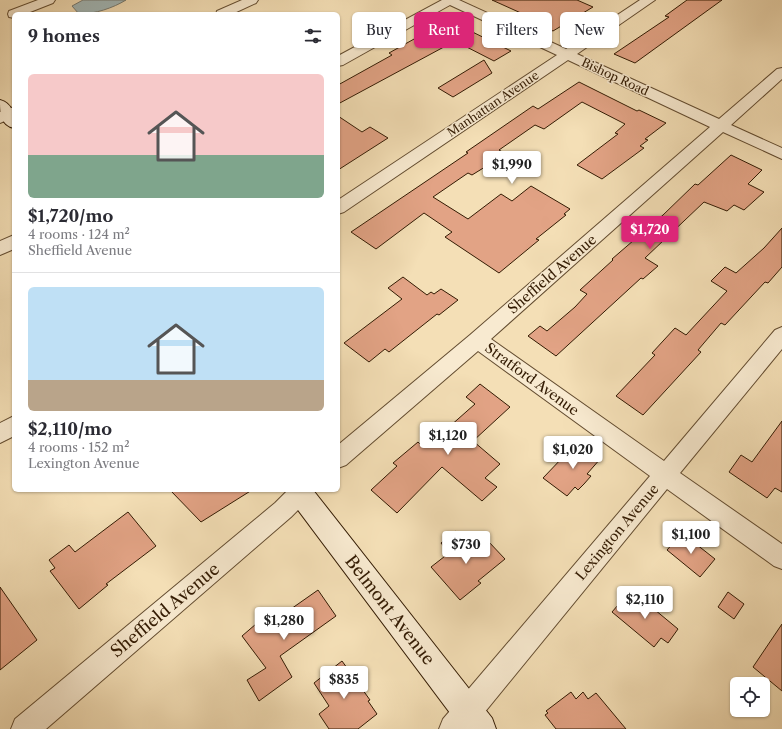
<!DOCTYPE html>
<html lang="en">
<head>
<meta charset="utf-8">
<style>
  body { margin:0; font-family:"Libre Caslon Text",serif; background:#f7f7f7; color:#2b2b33; height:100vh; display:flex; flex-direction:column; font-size:15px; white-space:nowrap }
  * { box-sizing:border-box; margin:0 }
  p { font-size:13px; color:#7c7c81 }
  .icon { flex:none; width:22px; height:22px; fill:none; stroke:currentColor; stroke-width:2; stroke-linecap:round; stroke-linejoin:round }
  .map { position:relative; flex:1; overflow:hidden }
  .drawer { position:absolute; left:12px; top:12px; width:328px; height:480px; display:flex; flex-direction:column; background:#fff; border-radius:6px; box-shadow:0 1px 3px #0004 }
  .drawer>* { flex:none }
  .hud { position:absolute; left:352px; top:12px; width:370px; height:36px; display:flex; gap:8px }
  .buttons { position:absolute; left:730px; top:677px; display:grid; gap:8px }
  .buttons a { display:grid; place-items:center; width:40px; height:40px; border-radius:6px; background:#fff; box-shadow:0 1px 3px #0004; font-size:20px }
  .price { position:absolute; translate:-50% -34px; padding:0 9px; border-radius:4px; background:#fff; color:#222; font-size:13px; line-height:26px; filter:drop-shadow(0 1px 2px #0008) }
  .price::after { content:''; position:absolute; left:50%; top:24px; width:12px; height:9px; margin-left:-6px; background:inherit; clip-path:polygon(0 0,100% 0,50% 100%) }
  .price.current { background:#db2777; color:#fff }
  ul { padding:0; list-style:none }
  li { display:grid; align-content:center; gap:8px; height:212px; padding:0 16px }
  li+li { border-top:1px solid #e1e1e2 }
  li span { display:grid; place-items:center; height:124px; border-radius:6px; color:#555 }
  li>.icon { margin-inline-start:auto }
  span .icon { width:72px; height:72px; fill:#fffc; stroke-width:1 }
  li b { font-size:17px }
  h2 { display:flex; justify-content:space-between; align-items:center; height:48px; padding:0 16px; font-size:17px }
  .tag { padding:0 14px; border-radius:6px; background:#fff; box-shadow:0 1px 3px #0004; font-size:14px; line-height:36px }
  .tag.current { background:#db2777; color:#fff }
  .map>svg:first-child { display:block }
  .water { fill:#a2b9ba; stroke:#767a71 }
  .building { fill:#e2a385; stroke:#331b03 }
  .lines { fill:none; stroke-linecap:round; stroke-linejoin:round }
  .minor-casing { stroke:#634c30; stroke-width:2 }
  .secondary-casing { stroke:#331b03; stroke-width:2 }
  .minor { fill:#f8ead0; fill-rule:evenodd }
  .secondary { fill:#f8ead0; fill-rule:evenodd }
  .labels { text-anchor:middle; stroke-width:3; stroke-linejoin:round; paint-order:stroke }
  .far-street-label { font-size:12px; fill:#331b03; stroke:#f8ead0 }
  .street-label { font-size:14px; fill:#331b03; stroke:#f8ead0 }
  .near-street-label { font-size:17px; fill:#331b03; stroke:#f8ead0 }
</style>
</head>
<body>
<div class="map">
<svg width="782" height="729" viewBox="0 0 782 729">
  <rect width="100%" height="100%" fill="#f4dfb6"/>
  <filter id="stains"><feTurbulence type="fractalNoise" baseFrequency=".005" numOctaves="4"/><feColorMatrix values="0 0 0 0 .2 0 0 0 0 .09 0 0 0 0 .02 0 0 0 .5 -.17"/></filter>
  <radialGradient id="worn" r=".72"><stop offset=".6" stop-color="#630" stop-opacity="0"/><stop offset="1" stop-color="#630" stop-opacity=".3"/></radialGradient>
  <!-- water -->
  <path class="water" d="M83 0H126C113 8 95 14 79 14L72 6Z"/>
  <!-- building -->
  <g class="building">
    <polygon points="492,0 577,0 593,7 553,31 535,23 537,21 532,18"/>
    <polygon points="687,0 722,0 635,63 614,54 669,17 665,16"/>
    <polygon points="436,14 511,51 494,61 455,41 338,104 338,85 392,55 389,53 432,29 420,23"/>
    <polygon points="484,60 492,73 453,97 438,88"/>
    <polygon points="579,82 637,111 639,110 666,123 645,139 648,140 640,146 644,148 602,179 577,165 618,134 615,133 625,124 582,102 544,129 535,125 499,150 506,154 472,175 468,173 433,197 468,219 501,194 512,201 531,186 570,209 564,214 566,215 536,239 539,240 499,273 445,237 452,232 424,213 376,249 351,232 468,153 466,152 533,106 538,109"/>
    <polygon points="338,116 362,132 370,127 388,138 338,170"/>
    <polygon points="731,155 762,170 748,184 764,192 744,210 734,205 727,211 704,202 645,258 658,266 643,279 641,278 556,356 528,336 540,326 547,331 575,307 587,294 580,290 613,260 612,259 663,215 695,184 698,185"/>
    <polygon points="782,228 782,267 768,283 765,282 725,325 721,323 698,350 701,352 643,415 616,396 655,355 652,353 675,328 686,335 727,291 711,281 725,267 736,273 764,248"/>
    <polygon points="403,277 427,295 431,292 434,294 441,289 458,300 439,315 437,314 389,352 385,349 369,362 344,343 402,299 388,288"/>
    <polygon points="480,384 510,407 473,441 500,464 485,478 497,487 482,501 442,467 397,513 371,490 397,466 393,463 418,442 421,445 429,439 432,442 475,404 466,397"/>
    <polygon points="782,421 782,492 775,488 767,498 729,472 741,455 752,462"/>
    <polygon points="581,443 601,458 587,474 591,476 584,484 578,490 575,487 567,496 543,478 564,456 566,458"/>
    <polygon points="170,490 252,490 201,522"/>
    <polygon points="128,512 156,546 106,584 108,585 79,609 50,571 55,568 49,560 69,545 75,552"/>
    <polygon points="456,531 475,551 488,541 505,559 478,581 481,583 460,600 431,567 449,553 441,543"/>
    <polygon points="682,533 715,559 700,577 667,550"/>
    <polygon points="0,587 37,640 0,670"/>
    <polygon points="318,590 336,616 280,656 292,677 259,701 247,680 266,668 242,636 256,624 261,630"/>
    <polygon points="630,591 636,596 637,595 678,629 668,643 661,638 654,647 612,612"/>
    <polygon points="728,592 744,604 734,619 718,607"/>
    <polygon points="782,624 782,691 753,667"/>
    <polygon points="342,661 370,700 368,701 377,714 358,729 329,729 319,714 329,706 314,683"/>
    <polygon points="571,692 576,699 583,692 588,699 596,693 626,729 556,729 545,715 548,713 546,711"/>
  </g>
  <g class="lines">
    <defs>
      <g id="minor">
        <polygon points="38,0 55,0 53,3 25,14 14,14 14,18 9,17 8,14 9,11"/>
        <polygon points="242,0 258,0 256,3 232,14 216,14 217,11"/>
        <polygon points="442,0 459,0 566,49 640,0 655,0 577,54 719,119 777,69 782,68 782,79 731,125 782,148 782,159 723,132 491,339 664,461 775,330 782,327 782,349 680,473 782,544 782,569 774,566 667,489 471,729 439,729 443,719 650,476 478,351 346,465 338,468 338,445 470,335 710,127 568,60 344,212 338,214 338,200 557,55 450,5 343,65 338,66 338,56"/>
        <polygon points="14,107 14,117 0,123 0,112"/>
        <polygon points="14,235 14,249 0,255 0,241"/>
        <polygon points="14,416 14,436 0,443 0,423"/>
        <polygon points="288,490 314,490 311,497 291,517 46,729 11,729 15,719 275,503"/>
      </g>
      <g id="secondary">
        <path d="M0 100C14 104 14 116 14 128 0 125 0 112 0 100Z"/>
        <polygon points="286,490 313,490 492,718 496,729 462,729 289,498"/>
      </g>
    </defs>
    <!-- minor casing -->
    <use href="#minor" class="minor-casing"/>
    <!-- secondary casing -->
    <use href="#secondary" class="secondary-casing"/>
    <!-- minor -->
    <use href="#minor" class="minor"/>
    <!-- secondary -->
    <use href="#secondary" class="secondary"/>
  </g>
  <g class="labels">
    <!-- far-street labels -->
    <g class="far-street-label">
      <text transform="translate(615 77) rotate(25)" y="4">Bishop Road</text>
      <text transform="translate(493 104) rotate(-34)" y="4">Manhattan Avenue</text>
    </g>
    <!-- street labels -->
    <g class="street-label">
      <text transform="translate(552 274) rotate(-41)" y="5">Sheffield Avenue</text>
      <text transform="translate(532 379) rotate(36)" y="5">Stratford Avenue</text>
      <text transform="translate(617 532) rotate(-50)" y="5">Lexington Avenue</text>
    </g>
    <!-- near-street labels -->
    <g class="near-street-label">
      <text transform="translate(165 610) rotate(-40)" y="6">Sheffield Avenue</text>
      <text transform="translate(390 610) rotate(52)" y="6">Belmont Avenue</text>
    </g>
  </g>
  <rect width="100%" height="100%" filter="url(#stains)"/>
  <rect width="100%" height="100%" fill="url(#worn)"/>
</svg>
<div class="buttons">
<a><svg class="icon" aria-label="locate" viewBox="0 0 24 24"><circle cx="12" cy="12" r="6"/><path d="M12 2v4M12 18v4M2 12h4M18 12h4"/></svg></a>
</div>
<b class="price" style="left:512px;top:185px">$1,990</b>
<b class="price current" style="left:650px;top:250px">$1,720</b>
<b class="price" style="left:448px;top:456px">$1,120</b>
<b class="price" style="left:573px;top:470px">$1,020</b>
<b class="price" style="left:691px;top:555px">$1,100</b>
<b class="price" style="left:466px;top:565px">$730</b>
<b class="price" style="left:645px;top:620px">$2,110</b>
<b class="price" style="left:284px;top:641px">$1,280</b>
<b class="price" style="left:344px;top:700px">$835</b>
<div class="hud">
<a class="tag">Buy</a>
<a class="tag current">Rent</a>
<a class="tag">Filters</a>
<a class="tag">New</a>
</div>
<section class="drawer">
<h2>9 homes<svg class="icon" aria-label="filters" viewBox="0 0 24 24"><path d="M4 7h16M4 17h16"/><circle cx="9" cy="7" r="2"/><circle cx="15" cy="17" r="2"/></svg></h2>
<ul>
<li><span style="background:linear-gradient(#f6c9c9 65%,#7fa58c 0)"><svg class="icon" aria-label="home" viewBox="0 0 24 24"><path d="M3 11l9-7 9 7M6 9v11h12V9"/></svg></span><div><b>$1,720/mo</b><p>4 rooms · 124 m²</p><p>Sheffield Avenue</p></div></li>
<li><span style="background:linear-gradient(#bfe0f5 75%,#b9a48a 0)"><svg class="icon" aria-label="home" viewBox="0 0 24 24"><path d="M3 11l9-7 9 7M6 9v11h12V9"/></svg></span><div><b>$2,110/mo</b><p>4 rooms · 152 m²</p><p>Lexington Avenue</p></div></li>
</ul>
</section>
</div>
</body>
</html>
